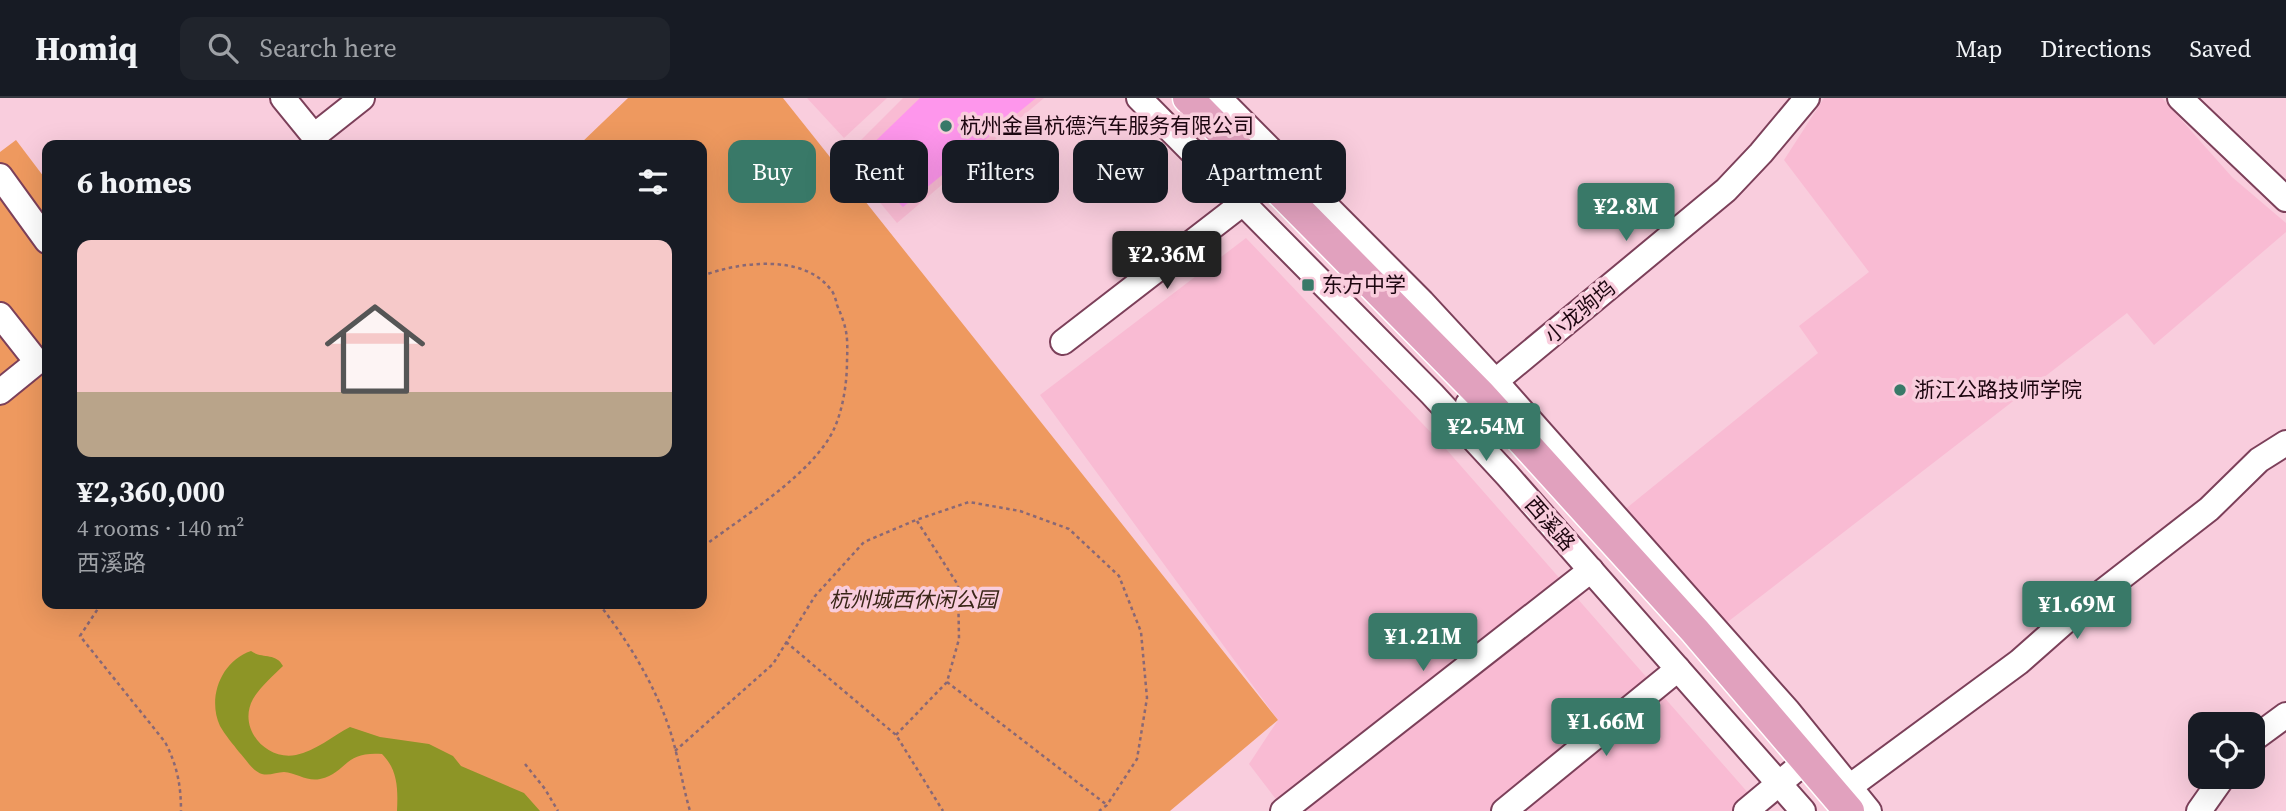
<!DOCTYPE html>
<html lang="en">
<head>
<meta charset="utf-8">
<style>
  body { margin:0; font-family:"Source Serif 4","Noto Sans SC",serif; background:#20242c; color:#f1f3f6; height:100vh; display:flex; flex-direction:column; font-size:26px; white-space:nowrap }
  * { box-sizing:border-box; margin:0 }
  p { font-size:23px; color:#9ea1a6 }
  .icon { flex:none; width:38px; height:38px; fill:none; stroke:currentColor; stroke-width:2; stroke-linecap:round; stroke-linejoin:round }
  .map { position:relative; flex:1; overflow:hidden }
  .side { position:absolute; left:42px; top:42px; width:665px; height:469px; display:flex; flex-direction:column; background:#171b24; border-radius:14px; box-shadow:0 7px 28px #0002 }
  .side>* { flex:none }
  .hud { position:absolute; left:728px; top:42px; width:665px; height:63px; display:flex; gap:14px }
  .fabs { position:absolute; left:2188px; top:614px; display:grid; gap:14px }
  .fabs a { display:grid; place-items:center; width:77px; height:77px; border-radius:14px; background:#171b24; box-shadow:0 7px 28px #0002; font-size:35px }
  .price { position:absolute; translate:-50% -60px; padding:0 16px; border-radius:7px; background:#397968; color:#fff; font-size:23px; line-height:46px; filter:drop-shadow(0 2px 4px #0008) }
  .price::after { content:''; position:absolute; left:50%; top:42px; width:21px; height:16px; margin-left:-10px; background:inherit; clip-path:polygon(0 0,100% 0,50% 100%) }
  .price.selected { background:#222; color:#fff }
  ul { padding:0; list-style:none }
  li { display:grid; align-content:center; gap:14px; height:371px; padding:0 35px }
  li+li { border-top:2px solid #363941 }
  li span { display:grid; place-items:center; height:217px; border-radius:14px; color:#555 }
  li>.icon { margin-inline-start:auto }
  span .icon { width:126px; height:126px; fill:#fffc; stroke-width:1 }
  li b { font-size:30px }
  h2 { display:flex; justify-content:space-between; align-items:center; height:84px; padding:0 35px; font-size:30px }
  .pill { padding:0 24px; border-radius:14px; background:#171b24; box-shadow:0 7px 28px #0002; font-size:24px; line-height:63px }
  .pill.selected { background:#397968; color:#fff }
  header { display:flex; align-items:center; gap:42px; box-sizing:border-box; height:98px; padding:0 35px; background:#171b24; border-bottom:2px solid #363941 }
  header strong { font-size:33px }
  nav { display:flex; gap:38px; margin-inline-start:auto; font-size:24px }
  .search { width:490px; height:63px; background:#20242c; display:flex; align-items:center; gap:18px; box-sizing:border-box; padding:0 24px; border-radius:14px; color:#9ea1a6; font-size:26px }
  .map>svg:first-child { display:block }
  .built { fill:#f9bbd3 }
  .green { fill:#ee995f }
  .water { fill:#8d9526 }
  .building { fill:#fe96ec }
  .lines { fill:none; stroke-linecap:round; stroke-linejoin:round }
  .minor-casing { stroke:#7c405a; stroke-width:28 }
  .major-casing { stroke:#fff; stroke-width:33 }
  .path { stroke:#896875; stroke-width:2.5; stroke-dasharray:3.5 3.5; stroke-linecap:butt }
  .minor { stroke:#fff; stroke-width:24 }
  .major { stroke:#e1a1be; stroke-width:30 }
  .poi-dot { fill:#397968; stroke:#f9cddd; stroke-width:2.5 }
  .labels { text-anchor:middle; stroke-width:7; stroke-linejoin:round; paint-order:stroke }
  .poi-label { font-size:21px; fill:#1d0610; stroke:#f9cddd; text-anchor:start }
  .street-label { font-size:21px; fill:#1d0610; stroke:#f9cddd }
  .park-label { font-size:21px; font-style:italic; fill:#392517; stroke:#f9cddd }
</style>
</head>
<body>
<header>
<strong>Homiq</strong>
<div class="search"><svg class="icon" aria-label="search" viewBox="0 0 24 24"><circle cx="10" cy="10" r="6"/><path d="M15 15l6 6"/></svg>Search here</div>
<nav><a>Map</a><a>Directions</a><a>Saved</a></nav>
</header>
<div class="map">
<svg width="2286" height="713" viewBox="0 0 2286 713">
  <rect width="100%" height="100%" fill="#f9cddd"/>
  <!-- built -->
  <g class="built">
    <polygon points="807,0 887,0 844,40"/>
    <polygon points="903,0 1044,0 897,125 843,60"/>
    <polygon points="1824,0 2162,0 2232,79 2286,125 2286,134 2154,247 2127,215 1725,526 1623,413 1818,255 1799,228 1869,174 1784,62"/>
    <polygon points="1246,140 1439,343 1764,713 1285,713 1249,666 1278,622 1040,297"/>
  </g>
  <!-- green -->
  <polygon class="green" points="628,0 783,0 1278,622 1170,713 0,713 0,54 16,42 47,83 47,506 702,506 702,47 579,47"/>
  <!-- water -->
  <path class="water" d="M251 553C261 561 276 554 283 568 273 578 260 589 253 601 237 630 266 663 296 657 315 653 333 638 350 629L380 639 429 646 453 658 461 668 524 695 540 713H397C398 691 398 672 382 656 343 653 346 676 320 681 308 684 296 675 284 674 277 674 269 678 262 676 252 673 246 661 239 654 233 646 225 637 220 628 207 600 221 563 251 553Z"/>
  <!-- building -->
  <polygon class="building" points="920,0 1036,0 903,109 862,70 861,57"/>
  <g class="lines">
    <defs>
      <g id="minor">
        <polyline points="283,0 314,38 362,0"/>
        <polyline points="1139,0 1432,296 1507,377 1803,713"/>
        <polyline points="1219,0 1422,204 1496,284 1788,613 1869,713"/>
        <polyline points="2180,0 2286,101"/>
        <polyline points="0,78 47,143"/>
        <polyline points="0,217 37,264 0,294"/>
        <polyline points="1063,244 1243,105"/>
        <polyline points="1468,306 1726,92 1761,55 1807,0"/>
        <polyline points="2252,642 2286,617"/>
        <polyline points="1837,698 2019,564 2070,519 2209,411 2259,362 2286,345"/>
        <polyline points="1283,713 1591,472"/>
        <polyline points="1504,713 1678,571"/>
        <polyline points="1746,713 1794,673"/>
        <polyline points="2199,713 2223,679"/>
      </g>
      <polyline id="major" points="1188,0 1481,297 1695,533 1849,713"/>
    </defs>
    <!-- minor casing -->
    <use href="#minor" class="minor-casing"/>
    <!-- major casing -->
    <use href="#major" class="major-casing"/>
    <!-- path -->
    <g class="path">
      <path d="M702 178C738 164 804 155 831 192 834 195 836 202 837 207 847 230 848 238 847 263 847 285 843 311 834 331 815 373 746 417 708 445"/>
      <path d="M101 506 80 538 165 644C177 667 181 687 181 713"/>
      <path d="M599 506C629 544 658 592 672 639 679 663 683 689 690 713"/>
      <polyline points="786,544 896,637 943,713"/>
      <polyline points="947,584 1107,707"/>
      <polyline points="896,637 947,584 959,541 958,487 917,423"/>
      <polyline points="675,653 773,566 815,498 864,444 916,422 969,404 1020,413 1069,431 1119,478 1141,534 1147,600 1137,661 1107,707 1099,713"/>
      <polyline points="525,666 545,691 558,713"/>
    </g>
    <!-- minor -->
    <use href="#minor" class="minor"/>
    <!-- major -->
    <use href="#major" class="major"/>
  </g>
  <!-- markers -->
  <g class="poi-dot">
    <circle cx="946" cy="28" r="7"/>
    <rect x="1301" y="180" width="14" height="14" rx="3.5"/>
    <circle cx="1900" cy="292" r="7"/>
  </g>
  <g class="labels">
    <!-- poi labels -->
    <g class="poi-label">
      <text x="960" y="35">杭州金昌杭德汽车服务有限公司</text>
      <text x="1322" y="194">东方中学</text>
      <text x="1914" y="299">浙江公路技师学院</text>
    </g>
    <!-- street labels -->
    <g class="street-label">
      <text transform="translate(1580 214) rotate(-40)" y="7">小龙驹坞</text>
      <text transform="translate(1550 426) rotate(49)" y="7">西溪路</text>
    </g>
    <!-- park labels -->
    <g class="park-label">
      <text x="913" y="509">杭州城西休闲公园</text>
    </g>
  </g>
</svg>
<div class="fabs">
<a><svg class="icon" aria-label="locate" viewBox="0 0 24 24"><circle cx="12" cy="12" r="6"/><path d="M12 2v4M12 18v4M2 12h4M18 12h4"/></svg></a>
</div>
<b class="price" style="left:1626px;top:145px">¥2.8M</b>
<b class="price selected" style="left:1167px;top:193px">¥2.36M</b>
<b class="price" style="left:1486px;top:365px">¥2.54M</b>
<b class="price" style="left:2077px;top:543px">¥1.69M</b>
<b class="price" style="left:1423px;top:575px">¥1.21M</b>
<b class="price" style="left:1606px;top:660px">¥1.66M</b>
<div class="hud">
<a class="pill selected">Buy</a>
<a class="pill">Rent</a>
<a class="pill">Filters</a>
<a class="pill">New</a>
<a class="pill">Apartment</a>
</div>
<section class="side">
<h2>6 homes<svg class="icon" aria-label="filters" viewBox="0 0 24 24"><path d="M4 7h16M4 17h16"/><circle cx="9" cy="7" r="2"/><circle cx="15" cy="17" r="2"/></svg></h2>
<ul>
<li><span style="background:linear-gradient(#f6c9c9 70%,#b9a48a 0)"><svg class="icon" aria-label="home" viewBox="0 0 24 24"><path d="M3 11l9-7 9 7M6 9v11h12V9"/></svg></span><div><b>¥2,360,000</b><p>4 rooms · 140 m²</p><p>西溪路</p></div></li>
</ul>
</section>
</div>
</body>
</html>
